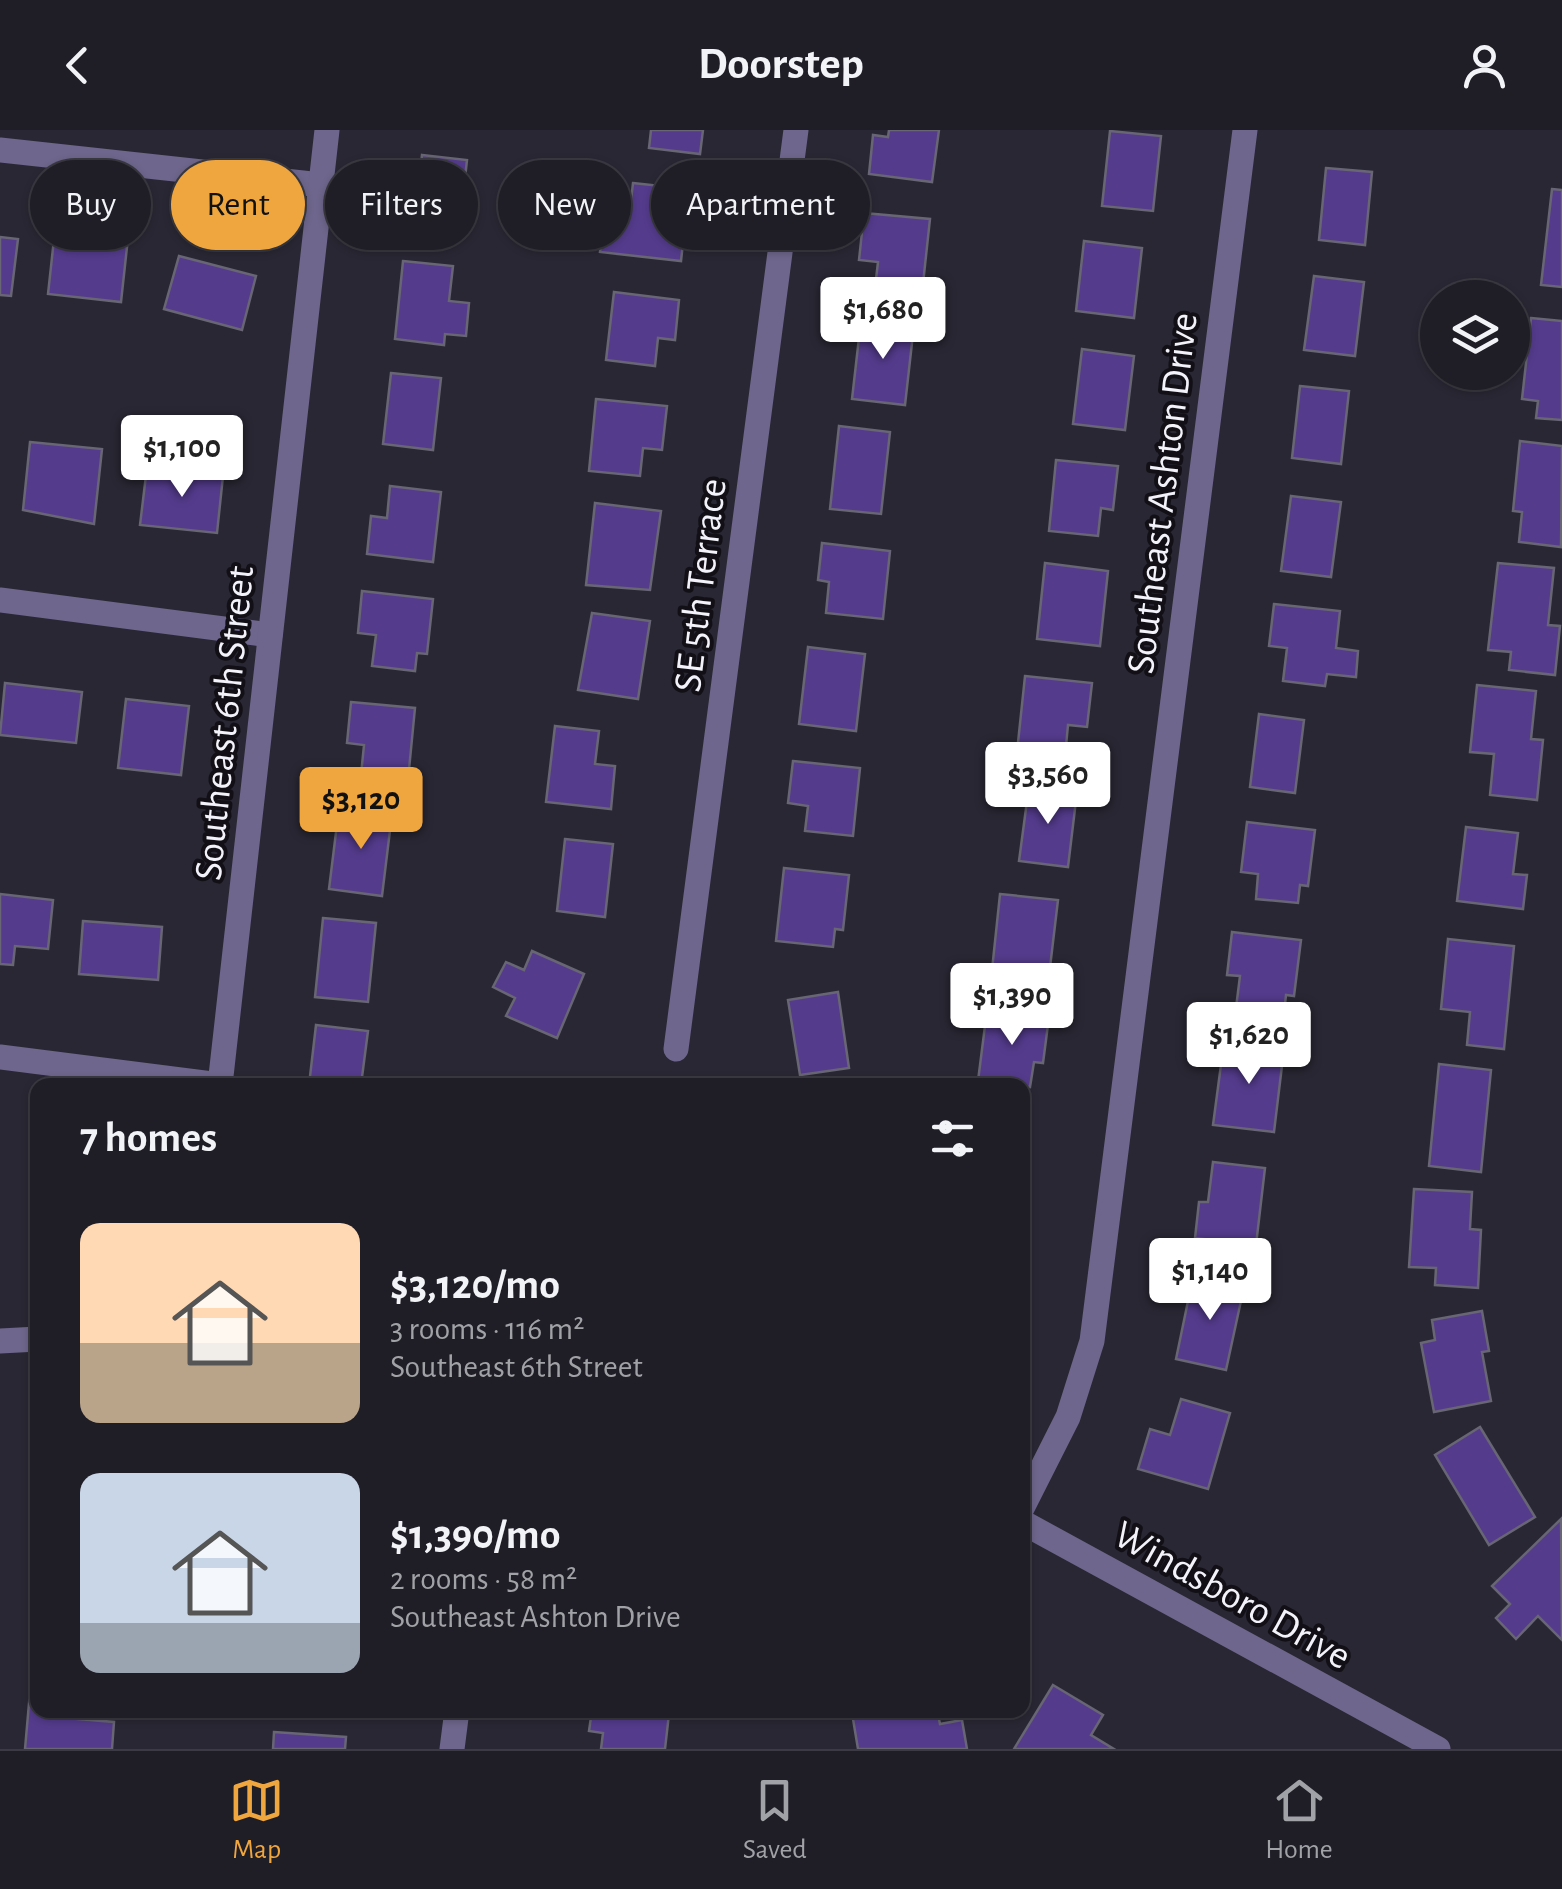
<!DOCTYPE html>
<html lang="en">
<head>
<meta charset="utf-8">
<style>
  body { margin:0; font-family:"Alegreya Sans",sans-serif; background:#2c2a32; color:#f1f3f6; height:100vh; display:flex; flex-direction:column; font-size:38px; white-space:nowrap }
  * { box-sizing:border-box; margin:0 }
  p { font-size:32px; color:#a1a2a7 }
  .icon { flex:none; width:55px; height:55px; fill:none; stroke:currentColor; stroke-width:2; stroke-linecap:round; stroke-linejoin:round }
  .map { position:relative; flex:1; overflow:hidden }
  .drawer { position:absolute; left:30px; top:948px; width:1000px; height:640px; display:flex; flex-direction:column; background:#1f1d26; border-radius:20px; box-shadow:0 2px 8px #0004,0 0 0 2px #3c3b43 }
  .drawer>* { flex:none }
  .hud { position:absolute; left:30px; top:30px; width:1000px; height:90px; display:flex; gap:20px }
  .fabs { position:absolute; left:1420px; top:150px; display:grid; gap:20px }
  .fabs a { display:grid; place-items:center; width:110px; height:110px; border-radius:50%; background:#1f1d26; box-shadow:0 2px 8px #0004,0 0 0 2px #3c3b43; font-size:50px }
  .price { position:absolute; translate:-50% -85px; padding:0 22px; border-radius:10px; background:#fff; color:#222; font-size:32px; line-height:65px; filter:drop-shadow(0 2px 5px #0008) }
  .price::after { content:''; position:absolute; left:50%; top:60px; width:30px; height:22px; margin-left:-15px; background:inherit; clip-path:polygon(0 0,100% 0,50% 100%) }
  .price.selected { background:#f0a63e; color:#111 }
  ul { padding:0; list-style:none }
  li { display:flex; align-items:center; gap:30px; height:250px; padding:0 50px }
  li span { display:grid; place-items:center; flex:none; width:280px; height:200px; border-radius:20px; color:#555 }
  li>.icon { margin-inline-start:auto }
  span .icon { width:120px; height:120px; fill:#fffc; stroke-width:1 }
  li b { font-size:42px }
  h2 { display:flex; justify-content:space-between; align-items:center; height:120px; padding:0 50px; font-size:42px }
  .tag { padding:0 35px; border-radius:45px; background:#1f1d26; box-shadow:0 2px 8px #0004,0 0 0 2px #3c3b43; font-size:35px; line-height:90px }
  .tag.selected { background:#f0a63e; color:#111 }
  header { display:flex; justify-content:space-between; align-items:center; height:130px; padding:0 50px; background:#1f1d26; font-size:45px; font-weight:600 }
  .dock { display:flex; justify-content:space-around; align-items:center; height:140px; border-top:2px solid #3c3b43; background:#1f1d26; font-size:28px; color:#a1a2a7 }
  .dock a { display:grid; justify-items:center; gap:5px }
  .dock .selected { color:#f0a63e }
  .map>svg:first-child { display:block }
  .building { fill:#543b8c; stroke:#686574; stroke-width:2.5 }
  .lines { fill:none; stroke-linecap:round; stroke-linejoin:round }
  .minor { stroke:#6e668c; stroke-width:25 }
  .labels { text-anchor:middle; stroke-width:8; stroke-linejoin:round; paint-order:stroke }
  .street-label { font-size:40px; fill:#f3f2fa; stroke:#121016 }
</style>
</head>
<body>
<header><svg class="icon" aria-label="back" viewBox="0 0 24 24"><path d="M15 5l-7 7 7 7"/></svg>Doorstep<svg class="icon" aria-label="person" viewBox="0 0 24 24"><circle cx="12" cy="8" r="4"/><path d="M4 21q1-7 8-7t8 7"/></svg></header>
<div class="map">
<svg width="1562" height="1619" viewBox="0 0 1562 1619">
  <rect width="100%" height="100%" fill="#292733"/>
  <!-- building -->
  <g class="building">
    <polygon points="651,0 703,0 700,24 649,18"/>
    <polygon points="889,0 939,0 932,52 869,44 873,5 888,7"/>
    <polygon points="1110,1 1161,6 1153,81 1102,76"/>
    <polygon points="422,25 467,30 459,103 414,98"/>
    <polygon points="1326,38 1372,42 1365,115 1319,110"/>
    <polygon points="633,53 689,59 681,131 600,122 604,84 629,87"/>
    <polygon points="1552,59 1562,60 1562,157 1541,155"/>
    <polygon points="864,83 930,89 922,163 875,158 878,132 859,130"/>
    <polygon points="0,107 18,109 11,166 0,165"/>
    <polygon points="54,109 127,117 121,172 48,164"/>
    <polygon points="1084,111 1142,118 1134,188 1076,181"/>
    <polygon points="179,126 256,146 242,200 164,179"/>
    <polygon points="403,131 453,136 449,171 469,173 466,206 445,204 444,215 395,209"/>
    <polygon points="1314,146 1364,152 1355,226 1304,220"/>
    <polygon points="614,162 679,170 675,210 658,208 655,236 606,230"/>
    <polygon points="1531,188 1562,191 1562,290 1536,288 1538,271 1522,269"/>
    <polygon points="861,190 914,195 905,275 852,269"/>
    <polygon points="1082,219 1134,226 1125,300 1073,294"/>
    <polygon points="391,243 441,248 433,320 383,314"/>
    <polygon points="1300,256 1349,261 1341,334 1292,328"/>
    <polygon points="596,269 667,276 662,320 643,318 640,346 589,341"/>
    <polygon points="839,296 890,302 881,384 830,379"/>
    <polygon points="1520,311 1562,316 1561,417 1519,412 1522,382 1513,381"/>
    <polygon points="30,312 102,319 94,394 23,380"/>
    <polygon points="1056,330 1118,336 1113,380 1101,378 1098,406 1049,401"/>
    <polygon points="147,337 223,346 217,403 140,395"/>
    <polygon points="390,356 441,362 433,432 367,424 371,386 387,388"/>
    <polygon points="1291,366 1341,372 1331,447 1281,441"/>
    <polygon points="595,373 661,381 650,460 586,455"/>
    <polygon points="822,413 890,421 883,489 826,483 829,452 818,450"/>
    <polygon points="1045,433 1108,441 1100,516 1037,509"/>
    <polygon points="1498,433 1554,438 1548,495 1560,496 1555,545 1509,540 1511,522 1488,520"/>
    <polygon points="362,461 433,469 427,524 417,523 415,541 372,536 376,505 358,503"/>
    <polygon points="1274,474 1340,481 1336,518 1358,521 1356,547 1327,544 1325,556 1283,551 1287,518 1269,516"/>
    <polygon points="592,483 650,491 638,569 578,560"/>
    <polygon points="808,517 865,524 856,601 799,594"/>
    <polygon points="1025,546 1092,553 1087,597 1068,595 1065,627 1017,622"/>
    <polygon points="5,553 82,562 76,613 0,605"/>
    <polygon points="1477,555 1536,561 1531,609 1543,610 1537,670 1490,665 1494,624 1470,622"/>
    <polygon points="126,569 189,576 181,645 118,638"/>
    <polygon points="351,572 415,578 408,650 361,645 364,615 347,613"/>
    <polygon points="1259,584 1304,590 1295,663 1250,657"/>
    <polygon points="555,596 599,601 595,634 615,636 611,679 546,672"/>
    <polygon points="793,631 860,638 853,706 805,701 808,676 788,673"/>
    <polygon points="1029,656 1077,662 1068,737 1019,731"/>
    <polygon points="339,678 392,684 382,766 329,759"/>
    <polygon points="1247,692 1315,700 1308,756 1300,755 1298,773 1256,769 1258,744 1241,742"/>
    <polygon points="1466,697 1518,703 1513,744 1527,745 1523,779 1457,771"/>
    <polygon points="565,709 613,714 605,787 557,781"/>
    <polygon points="784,738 849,745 843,800 835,799 833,817 776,811"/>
    <polygon points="0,764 53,770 48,819 15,816 13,835 0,834"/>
    <polygon points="1000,764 1058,770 1049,846 992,840"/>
    <polygon points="323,788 376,793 368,872 315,867"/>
    <polygon points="83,791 162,797 158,850 79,844"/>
    <polygon points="1232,802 1301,810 1294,866 1286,865 1284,883 1236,878 1240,846 1227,845"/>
    <polygon points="1448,809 1514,816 1504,919 1467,915 1470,882 1441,879"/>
    <polygon points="532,821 584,844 557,908 506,886 515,868 493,857 506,832 524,840"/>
    <polygon points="838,862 849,938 800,945 788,870"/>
    <polygon points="987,880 1049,887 1043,933 1034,932 1030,957 978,951"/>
    <polygon points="316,895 368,901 361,955 309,955"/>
    <polygon points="1224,912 1284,919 1274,1002 1213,995"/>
    <polygon points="1439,934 1491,940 1481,1042 1429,1036"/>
    <polygon points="1213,1032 1265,1038 1256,1115 1195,1108 1199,1072 1208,1072"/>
    <polygon points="1414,1059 1472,1062 1470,1099 1481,1100 1478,1158 1435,1155 1436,1138 1409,1137"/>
    <polygon points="1193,1147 1244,1157 1226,1240 1176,1229"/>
    <polygon points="1482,1181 1489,1221 1482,1222 1491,1271 1434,1282 1421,1213 1435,1210 1432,1190"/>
    <polygon points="1181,1269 1230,1283 1208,1359 1138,1339 1150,1299 1170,1305"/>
    <polygon points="1480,1297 1535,1387 1489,1415 1435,1325"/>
    <polygon points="1561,1389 1562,1510 1538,1486 1516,1509 1496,1488 1510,1474 1492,1456"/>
    <polygon points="1053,1555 1103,1585 1091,1605 1114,1619 1014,1619"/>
    <polygon points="30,1562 38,1563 38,1580 68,1580 67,1588 114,1592 112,1619 25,1619"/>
    <polygon points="592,1580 669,1584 665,1619 601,1619 603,1603 589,1601"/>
    <polygon points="886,1580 937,1580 940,1594 962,1590 967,1619 858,1619 853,1589"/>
    <polygon points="274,1602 346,1607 345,1619 273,1619"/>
  </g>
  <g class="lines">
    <!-- minor -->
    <g class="minor">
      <polyline points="0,20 321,55"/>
      <polyline points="0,470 270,505"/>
      <polyline points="676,919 796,0"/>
      <polyline points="0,927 220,955 327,0"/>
      <polyline points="0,1211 38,1209"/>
      <polyline points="1022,1378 1068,1287 1092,1211 1245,0"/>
      <polyline points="1022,1392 1438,1619"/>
      <polyline points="452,1619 457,1580"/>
    </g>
  </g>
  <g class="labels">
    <!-- street labels -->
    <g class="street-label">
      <text transform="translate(1161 363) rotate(-83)" y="14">Southeast Ashton Drive</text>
      <text transform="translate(699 455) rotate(-83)" y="14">SE 5th Terrace</text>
      <text transform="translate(223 593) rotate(-84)" y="14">Southeast 6th Street</text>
      <text transform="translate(1233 1464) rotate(29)" y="14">Windsboro Drive</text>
    </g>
  </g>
</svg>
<div class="fabs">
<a><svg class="icon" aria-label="layers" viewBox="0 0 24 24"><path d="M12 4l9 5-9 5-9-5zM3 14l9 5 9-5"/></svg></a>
</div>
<b class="price" style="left:883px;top:232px">$1,680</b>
<b class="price" style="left:182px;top:370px">$1,100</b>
<b class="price" style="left:1048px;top:697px">$3,560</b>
<b class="price selected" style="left:361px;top:722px">$3,120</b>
<b class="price" style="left:1012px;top:918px">$1,390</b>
<b class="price" style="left:1249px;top:957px">$1,620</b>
<b class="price" style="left:1210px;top:1193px">$1,140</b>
<div class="hud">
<a class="tag">Buy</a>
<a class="tag selected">Rent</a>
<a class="tag">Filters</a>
<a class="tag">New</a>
<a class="tag">Apartment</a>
</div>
<section class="drawer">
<h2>7 homes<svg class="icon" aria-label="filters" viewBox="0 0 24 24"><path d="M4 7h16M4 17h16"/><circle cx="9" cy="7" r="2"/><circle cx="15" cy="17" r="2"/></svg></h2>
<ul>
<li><span style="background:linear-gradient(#ffd9b3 60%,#b9a48a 0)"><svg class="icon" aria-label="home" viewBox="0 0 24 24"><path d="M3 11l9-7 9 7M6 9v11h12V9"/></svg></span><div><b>$3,120/mo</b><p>3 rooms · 116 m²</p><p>Southeast 6th Street</p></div></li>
<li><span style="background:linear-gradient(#c9d6e8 75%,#9aa5b1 0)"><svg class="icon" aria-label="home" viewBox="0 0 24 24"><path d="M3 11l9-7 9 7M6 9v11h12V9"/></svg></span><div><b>$1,390/mo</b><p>2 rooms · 58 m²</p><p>Southeast Ashton Drive</p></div></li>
</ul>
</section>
</div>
<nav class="dock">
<a class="selected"><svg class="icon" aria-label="map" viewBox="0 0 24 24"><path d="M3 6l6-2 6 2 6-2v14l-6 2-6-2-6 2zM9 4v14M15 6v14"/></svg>Map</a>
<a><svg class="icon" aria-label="saved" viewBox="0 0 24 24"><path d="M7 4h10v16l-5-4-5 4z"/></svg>Saved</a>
<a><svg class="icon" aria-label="home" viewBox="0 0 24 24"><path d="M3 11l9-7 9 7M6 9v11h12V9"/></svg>Home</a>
</nav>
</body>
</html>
